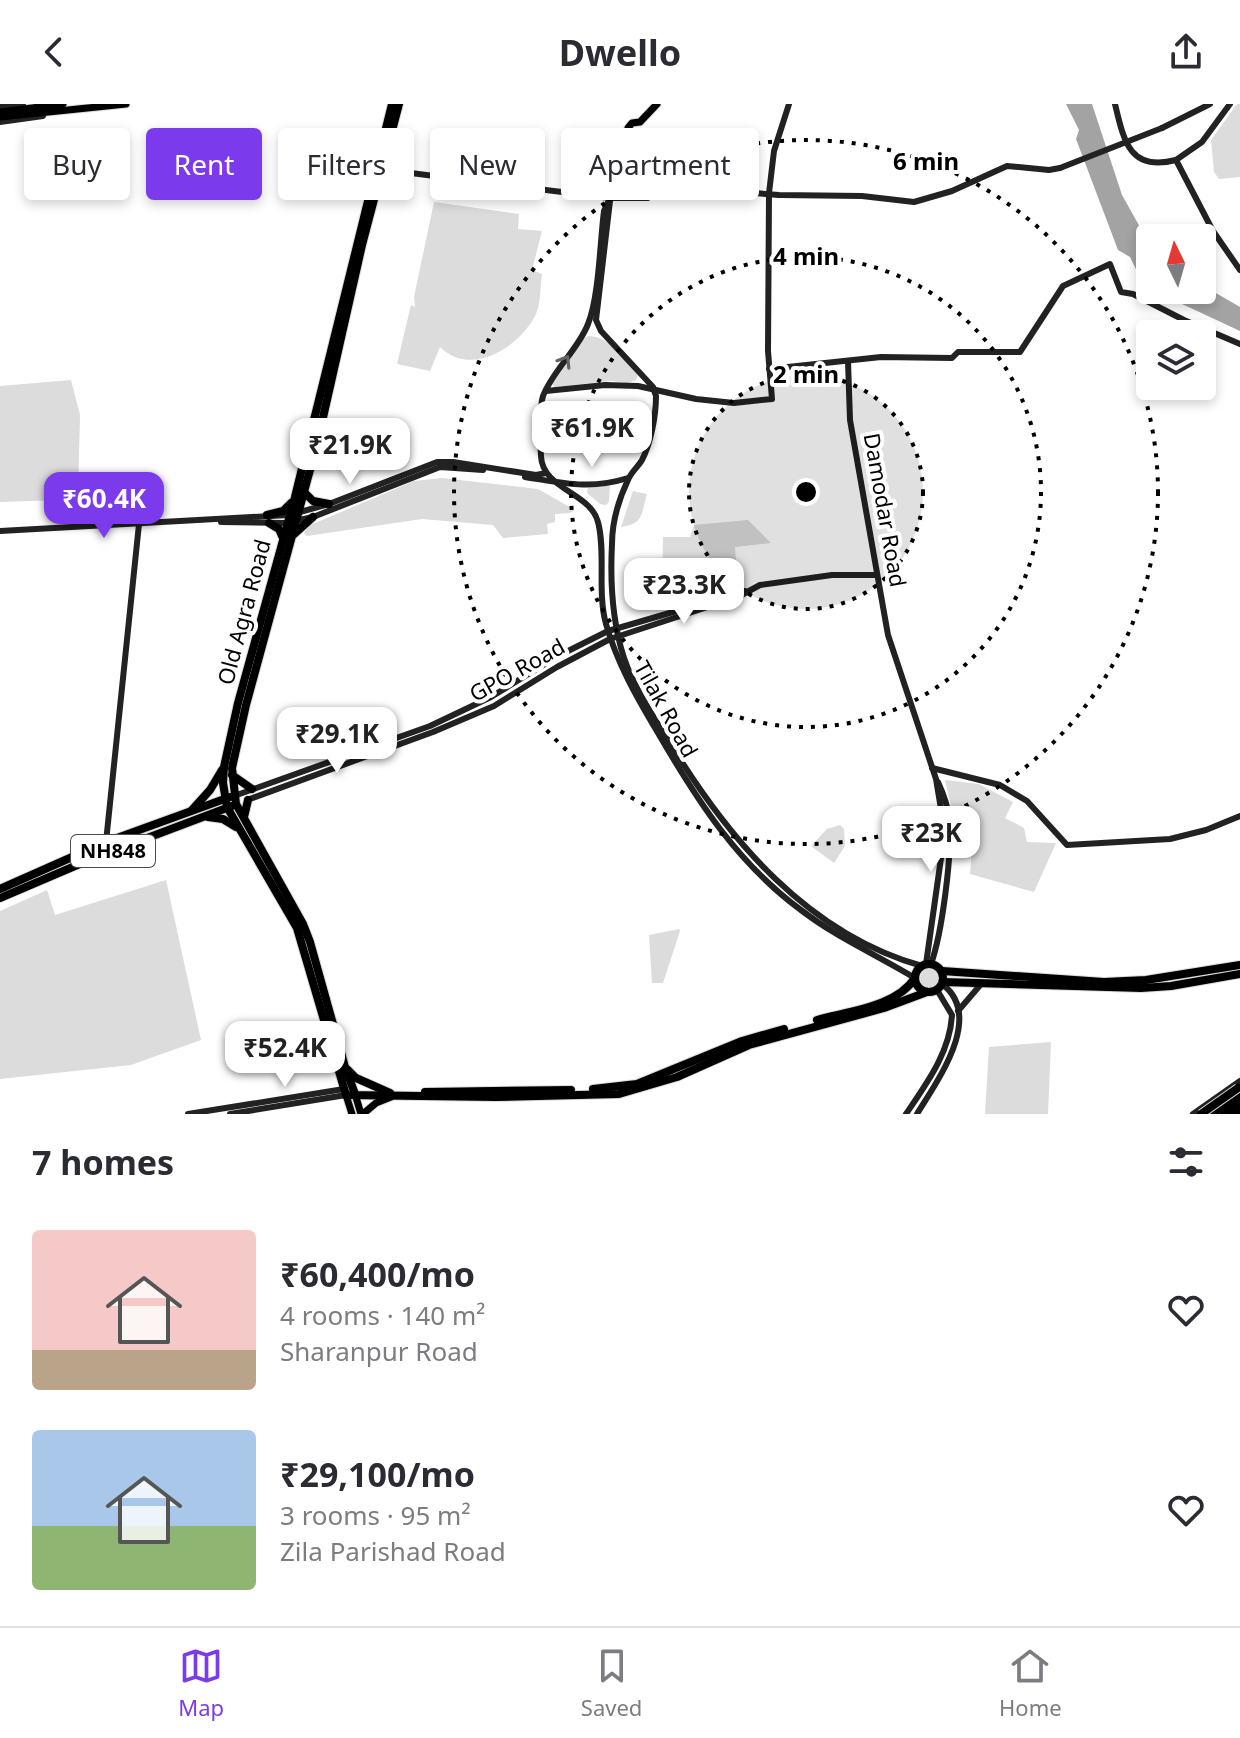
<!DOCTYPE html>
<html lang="en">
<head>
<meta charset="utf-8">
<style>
  body { margin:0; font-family:"Noto Sans",sans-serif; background:#f2f2f3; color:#2b2b33; height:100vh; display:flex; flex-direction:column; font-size:30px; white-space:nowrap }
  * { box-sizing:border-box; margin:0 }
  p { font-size:26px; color:#7c7c81 }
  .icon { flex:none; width:44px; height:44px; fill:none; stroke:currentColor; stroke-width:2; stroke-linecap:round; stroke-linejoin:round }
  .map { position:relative; height:1010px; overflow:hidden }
  .drawer { display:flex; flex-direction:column; background:#fff; flex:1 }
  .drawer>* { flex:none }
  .top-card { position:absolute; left:24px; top:24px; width:800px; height:72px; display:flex; gap:16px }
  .needle { width:52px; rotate:355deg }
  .buttons { position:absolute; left:1136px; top:120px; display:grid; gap:16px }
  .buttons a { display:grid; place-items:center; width:80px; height:80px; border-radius:8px; background:#fff; box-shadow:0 4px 12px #0003; font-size:40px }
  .price { position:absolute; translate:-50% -68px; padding:0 18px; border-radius:16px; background:#fff; color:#222; font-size:26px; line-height:52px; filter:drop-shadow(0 2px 4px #0008) }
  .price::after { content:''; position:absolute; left:50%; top:48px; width:24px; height:18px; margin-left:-12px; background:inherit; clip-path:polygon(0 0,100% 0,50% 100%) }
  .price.current { background:#7c3aed; color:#fff }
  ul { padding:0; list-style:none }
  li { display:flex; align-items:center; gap:24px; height:200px; padding:0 32px }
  li span { display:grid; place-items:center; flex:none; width:224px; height:160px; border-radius:8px; color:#555 }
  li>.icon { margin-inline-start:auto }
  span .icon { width:96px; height:96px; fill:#fffc; stroke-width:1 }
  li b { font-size:34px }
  h2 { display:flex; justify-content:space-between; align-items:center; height:96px; padding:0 32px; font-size:34px }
  .chip { padding:0 28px; border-radius:8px; background:#fff; box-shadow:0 4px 12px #0003; font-size:28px; line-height:72px }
  .chip.current { background:#7c3aed; color:#fff }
  header { display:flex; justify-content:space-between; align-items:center; height:104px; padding:0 32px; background:#fff; font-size:36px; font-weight:700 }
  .tab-bar { display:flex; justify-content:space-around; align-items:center; height:112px; border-top:2px solid #e1e1e2; background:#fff; font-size:22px; color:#7c7c81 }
  .tab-bar a { display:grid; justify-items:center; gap:4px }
  .tab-bar .current { color:#7c3aed }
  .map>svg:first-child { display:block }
  .green { fill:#dcdcdc }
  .water { fill:#a3a3a3 }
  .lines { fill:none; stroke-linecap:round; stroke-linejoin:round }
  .primary-casing { stroke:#dbdbdb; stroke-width:9 }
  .highway-casing { stroke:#dbdbdb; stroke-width:10 }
  .secondary { stroke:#222; stroke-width:6 }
  .primary { stroke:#000; stroke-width:7 }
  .highway { stroke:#000; stroke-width:8 }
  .highway-bridge-casing { stroke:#dbdbdb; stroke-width:10; stroke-linecap:butt }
  .secondary-bridge { stroke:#222; stroke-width:6 }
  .highway-bridge { stroke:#000; stroke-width:8 }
  .oneway { stroke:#646464 }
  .ring { fill:none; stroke:#000; stroke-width:4; stroke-dasharray:4 8 }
  .labels { text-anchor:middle; stroke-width:8; stroke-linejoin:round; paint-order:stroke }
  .shield { fill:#fff; stroke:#4c4c4c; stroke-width:2 }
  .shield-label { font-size:20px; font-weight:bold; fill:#000 }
  .street-label { font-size:22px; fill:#000; stroke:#fff }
  .centre { fill:#000; stroke:#fff; stroke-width:4 }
  .ring-label { font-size:24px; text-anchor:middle; font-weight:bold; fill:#000; stroke:#fff; stroke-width:8; stroke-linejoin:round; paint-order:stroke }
</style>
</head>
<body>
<header><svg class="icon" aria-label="back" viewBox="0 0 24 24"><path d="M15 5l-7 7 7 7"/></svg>Dwello<svg class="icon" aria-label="share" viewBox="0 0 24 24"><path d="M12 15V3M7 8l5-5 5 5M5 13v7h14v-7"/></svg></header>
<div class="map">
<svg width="1240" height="1010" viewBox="0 0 1240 1010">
  <rect width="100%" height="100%" fill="#fff"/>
  <!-- green -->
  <g class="green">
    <polygon points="1237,0 1240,0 1240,73 1219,75 1214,68 1211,36"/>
    <path d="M434 98 519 110 518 125 542 127 532 166 542 170C540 183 541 203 534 214 516 245 470 273 440 243L430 267 397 260 411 201 415 203 414 193Z"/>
    <path d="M589 232C610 233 626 255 638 272L636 276 627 279 612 277 555 283 552 280 584 234Z"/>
    <polygon points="71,276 80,311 78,389 62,396 0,398 0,282"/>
    <polygon points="442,374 538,385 575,406 570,409 555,410 555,418 547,420 548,430 503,434 493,421 422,415 307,432 304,429 308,422 414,377"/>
    <polygon points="610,382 609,398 606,401 600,400 587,389 588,383"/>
    <path d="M633 387 647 390C641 410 644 420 621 423Z"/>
    <polygon points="748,416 771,439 735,443 737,471 695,488 662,484 663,433 690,433 694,421"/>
    <polygon points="945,676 979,680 1013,698 1005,714 1024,724 1027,738 1056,739 1034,788 970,770 974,719 954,715"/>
    <polygon points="840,721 844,725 845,742 834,759 811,742 827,725"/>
    <polygon points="166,776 201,936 131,961 0,975 0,807 47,786 55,811"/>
    <polygon points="679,825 680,827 663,879 652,879 649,831"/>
    <circle cx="930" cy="874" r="10"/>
    <polygon points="1051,938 1048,1010 985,1010 989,943"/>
  </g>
  <!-- water -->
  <g class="water">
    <polygon points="1066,0 1092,0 1122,91 1150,141 1150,185 1144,182 1130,153 1118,146 1076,35 1079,26"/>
    <polygon points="1202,181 1240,203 1240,227 1152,186 1202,186"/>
  </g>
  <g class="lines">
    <defs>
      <g id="primary">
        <polyline points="0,8 63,0"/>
        <polyline points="0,13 126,0"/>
        <polyline points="610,94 628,24 632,19 640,18 657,0"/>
        <polyline points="355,990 361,1010"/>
        <polyline points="346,991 352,1010"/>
        <polyline points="363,1010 376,999 391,993"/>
        <polyline points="1234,1010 1240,1006"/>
      </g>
      <g id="highway">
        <polyline points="392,0 295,393 238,599 224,663 223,679 227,703 297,824 346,991 496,993 619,990 677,973 749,941 884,904 927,888"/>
        <polyline points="304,388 313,397 329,400"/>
        <polyline points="267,411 283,407 291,399"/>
        <polyline points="269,419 279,425 282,432"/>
        <polyline points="293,431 313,413"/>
        <polyline points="232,671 252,685"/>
        <polyline points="192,706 210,686 222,666"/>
        <polyline points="208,713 223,715 236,723"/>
        <polyline points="244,713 248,696"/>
        <polyline points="0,785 106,738 230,693"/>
        <polyline points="0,794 89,756 232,702"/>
        <circle cx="929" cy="874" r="14"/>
        <polyline points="942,867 1104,878 1146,876 1240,861"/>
        <polyline points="943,878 1141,884 1171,882 1240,870"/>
        <path d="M817 916C849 907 896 903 915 874"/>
        <polyline points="348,966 356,974 390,989"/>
        <polyline points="593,985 637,980 742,937 784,925"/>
        <polyline points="425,988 571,986"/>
        <polyline points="355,990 345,963 310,838 303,820 236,700 232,664 246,601 317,340 362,141 399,0"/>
        <polyline points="1212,1010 1240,991"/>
        <polyline points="1224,1010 1240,999"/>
      </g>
    </defs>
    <!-- primary casing -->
    <use href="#primary" class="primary-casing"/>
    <!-- highway casing -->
    <use href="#highway" class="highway-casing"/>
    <!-- secondary -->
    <g class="secondary">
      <path d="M1115 0C1124 38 1130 68 1176 56L1213 127 1240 166"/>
      <polyline points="0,3 23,0"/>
      <polyline points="0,18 43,12"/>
      <polyline points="1162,24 1210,0"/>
      <polyline points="1176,56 1202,38 1230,0"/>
      <polyline points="379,65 610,94 648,94 656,87 700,85 779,91 862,92 914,98 952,87 1007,62 1049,66 1060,64"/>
      <path d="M610 94 604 107C600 138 599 193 588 220 578 246 553 266 543 292 539 305 540 337 541 352 542 385 591 389 598 418 606 448 597 488 606 520 617 559 637 594 658 629 697 696 737 759 801 806 836 833 877 851 915 874"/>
      <path d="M610 97 596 216 601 227 653 283 656 292C656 311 651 339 642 356 638 363 631 368 628 376 619 395 612 419 612 440 610 478 612 517 624 554 634 584 653 612 670 639 729 736 808 830 922 862"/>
      <polyline points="848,257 850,316 888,531 936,675 943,717 943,740 926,860"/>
      <polyline points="769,265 881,253 952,254 958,248 1020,248 1063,182 1110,160 1121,188 1133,190 1184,216 1240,240"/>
      <polyline points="546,287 605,281 638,282 696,295 734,299 772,295 768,247 769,89 774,47 789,0"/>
      <path d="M525 373C563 379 590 386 628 374"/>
      <polyline points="221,418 286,419 313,413 440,363 483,366"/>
      <polyline points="0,427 289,411 329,400 437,358 453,358 536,371 546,369"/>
      <polyline points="932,664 1000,681 1027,697 1067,741 1170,735 1206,726 1240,712"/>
      <polyline points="234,692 430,622 491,593 558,552 608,527 745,487"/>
      <polyline points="247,696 433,628 494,602 557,563 610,535 738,493 760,481 832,471 876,471"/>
      <polyline points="109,748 106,738 139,420"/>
      <path d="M931 860C942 829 953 747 949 714 948 702 943 689 938 678"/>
      <polyline points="958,907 982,879"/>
      <polyline points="188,1010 344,985"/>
      <polyline points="230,1010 346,991"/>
      <path d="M906 1010C927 979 950 948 952 911L937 886"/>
      <path d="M917 1010C937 977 985 912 942 880"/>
      <polyline points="1193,1010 1240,977"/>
    </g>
    <!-- primary -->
    <use href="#primary" class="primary"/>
    <!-- highway -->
    <use href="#highway" class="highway"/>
    <defs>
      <polyline id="highway-bridge" points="1201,1010 1238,984"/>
    </defs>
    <!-- highway-bridge casing -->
    <use href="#highway-bridge" class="highway-bridge-casing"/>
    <!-- secondary-bridge -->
    <polyline class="secondary-bridge" points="1060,64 1162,24"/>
    <!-- highway-bridge -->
    <use href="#highway-bridge" class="highway-bridge"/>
  </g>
  <!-- one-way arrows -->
  <defs><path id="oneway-chevron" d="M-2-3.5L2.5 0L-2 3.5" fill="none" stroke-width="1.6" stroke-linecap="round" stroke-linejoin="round" transform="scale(2)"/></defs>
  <use class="oneway" href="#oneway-chevron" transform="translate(565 257) rotate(-58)"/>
  <!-- distance rings -->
  <circle cx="806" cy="388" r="117" fill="#000" fill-opacity=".12"/>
  <g class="ring">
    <circle cx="806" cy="388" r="117"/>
    <circle cx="806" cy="388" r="235"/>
    <circle cx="806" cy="388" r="352"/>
  </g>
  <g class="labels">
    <!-- shield labels -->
    <rect class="shield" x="71" y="731" width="84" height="32" rx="6"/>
    <g class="shield-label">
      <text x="113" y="754">NH848</text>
    </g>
    <!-- street labels -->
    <g class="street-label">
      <text transform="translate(885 406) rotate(80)" y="8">Damodar Road</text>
      <text transform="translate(244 508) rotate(-75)" y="8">Old Agra Road</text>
      <text transform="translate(517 566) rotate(-29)" y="8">GPO Road</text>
      <text transform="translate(666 605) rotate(61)" y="8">Tilak Road</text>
    </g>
  </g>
  <circle cx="806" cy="388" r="12" class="centre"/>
  <g class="ring-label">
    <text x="926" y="66">6 min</text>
    <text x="806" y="161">4 min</text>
    <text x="806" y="279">2 min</text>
  </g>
</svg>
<div class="buttons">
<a><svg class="needle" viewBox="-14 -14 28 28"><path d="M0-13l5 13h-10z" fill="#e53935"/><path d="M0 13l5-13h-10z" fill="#7c7c81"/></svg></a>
<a><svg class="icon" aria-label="layers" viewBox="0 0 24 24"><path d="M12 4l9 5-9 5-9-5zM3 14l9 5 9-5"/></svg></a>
</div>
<b class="price" style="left:592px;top:365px">₹61.9K</b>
<b class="price" style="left:350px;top:382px">₹21.9K</b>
<b class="price current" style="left:104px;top:436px">₹60.4K</b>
<b class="price" style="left:684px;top:522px">₹23.3K</b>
<b class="price" style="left:337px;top:671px">₹29.1K</b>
<b class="price" style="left:931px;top:770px">₹23K</b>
<b class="price" style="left:285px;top:985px">₹52.4K</b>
<div class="top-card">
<a class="chip">Buy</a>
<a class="chip current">Rent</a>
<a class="chip">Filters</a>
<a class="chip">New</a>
<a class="chip">Apartment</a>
</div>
</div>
<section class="drawer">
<h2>7 homes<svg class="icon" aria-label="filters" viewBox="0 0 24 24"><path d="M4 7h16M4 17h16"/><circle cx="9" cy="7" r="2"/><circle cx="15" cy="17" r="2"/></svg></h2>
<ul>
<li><span style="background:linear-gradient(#f6c9c9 75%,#b9a48a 0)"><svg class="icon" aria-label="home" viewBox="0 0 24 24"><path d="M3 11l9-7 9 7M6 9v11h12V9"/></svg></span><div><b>₹60,400/mo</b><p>4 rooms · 140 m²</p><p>Sharanpur Road</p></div><svg class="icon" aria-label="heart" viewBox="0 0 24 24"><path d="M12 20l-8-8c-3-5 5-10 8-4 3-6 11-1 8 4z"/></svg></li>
<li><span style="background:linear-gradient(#a9c7e8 60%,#8fb573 0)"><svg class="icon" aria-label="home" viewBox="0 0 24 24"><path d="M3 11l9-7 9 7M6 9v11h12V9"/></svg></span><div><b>₹29,100/mo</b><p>3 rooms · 95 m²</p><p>Zila Parishad Road</p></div><svg class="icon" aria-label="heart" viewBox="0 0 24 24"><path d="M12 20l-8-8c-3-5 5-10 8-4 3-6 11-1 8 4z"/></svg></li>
</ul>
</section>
<nav class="tab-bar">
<a class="current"><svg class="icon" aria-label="map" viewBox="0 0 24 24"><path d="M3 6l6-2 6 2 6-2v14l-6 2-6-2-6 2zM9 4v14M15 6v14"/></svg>Map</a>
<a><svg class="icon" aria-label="saved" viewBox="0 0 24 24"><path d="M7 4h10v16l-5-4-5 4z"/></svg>Saved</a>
<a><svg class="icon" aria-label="home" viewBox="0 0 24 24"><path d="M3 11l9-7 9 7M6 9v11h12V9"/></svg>Home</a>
</nav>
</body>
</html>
